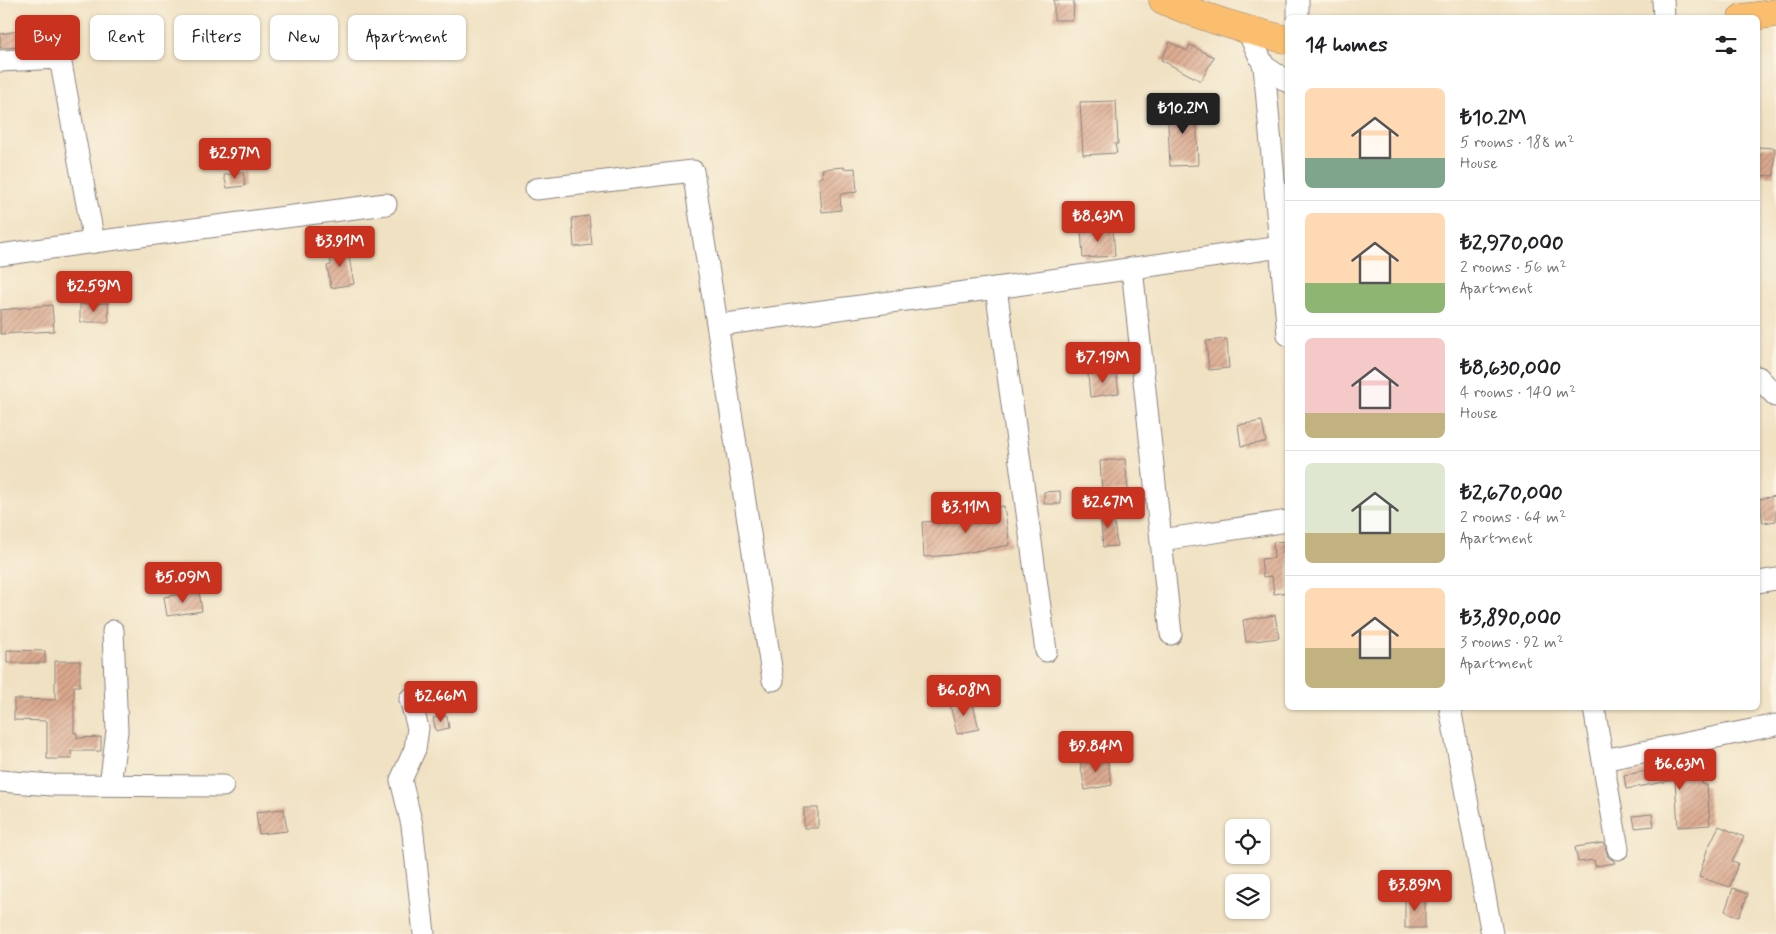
<!DOCTYPE html>
<html lang="en">
<head>
<meta charset="utf-8">
<style>
  body { margin:0; font-family:Mynerve,sans-serif; background:#f2f2f2; color:#202124; height:100vh; display:flex; flex-direction:column; font-size:19px; white-space:nowrap }
  * { box-sizing:border-box; margin:0 }
  p { font-size:16px; color:#757577 }
  .icon { flex:none; width:28px; height:28px; fill:none; stroke:currentColor; stroke-width:2; stroke-linecap:round; stroke-linejoin:round }
  .map { position:relative; flex:1; overflow:hidden }
  .drawer { position:absolute; left:1285px; top:15px; width:475px; height:695px; display:flex; flex-direction:column; background:#fff; border-radius:8px; box-shadow:0 1px 4px #0004 }
  .drawer>* { flex:none }
  .guide { position:absolute; left:15px; top:15px; width:475px; height:45px; display:flex; gap:10px }
  .tools { position:absolute; left:1225px; top:819px; display:grid; gap:10px }
  .tools a { display:grid; place-items:center; width:45px; height:45px; border-radius:8px; background:#fff; box-shadow:0 1px 4px #0004; font-size:25px }
  .price { position:absolute; translate:-50% -42px; padding:0 11px; border-radius:5px; background:#c8321e; color:#fff; font-size:16px; line-height:32px; filter:drop-shadow(0 1px 2px #0008) }
  .price::after { content:''; position:absolute; left:50%; top:30px; width:15px; height:11px; margin-left:-8px; background:inherit; clip-path:polygon(0 0,100% 0,50% 100%) }
  .price.active { background:#222; color:#fff }
  ul { padding:0; list-style:none }
  li { display:flex; align-items:center; gap:15px; height:125px; padding:0 20px }
  li+li { border-top:1px solid #e0e0e0 }
  li span { display:grid; place-items:center; flex:none; width:140px; height:100px; border-radius:8px; color:#555 }
  li>.icon { margin-inline-start:auto }
  span .icon { width:60px; height:60px; fill:#fffc; stroke-width:1 }
  li b { font-size:21px }
  h2 { display:flex; justify-content:space-between; align-items:center; height:60px; padding:0 20px; font-size:21px }
  .pill { padding:0 18px; border-radius:8px; background:#fff; box-shadow:0 1px 4px #0004; font-size:18px; line-height:45px }
  .pill.active { background:#c8321e; color:#fff }
  .map>svg:first-child { display:block }
  .building { fill:url(#building-hatch) }
  .lines { fill:none; stroke-linecap:round; stroke-linejoin:round }
  .minor-casing { stroke:#89827e; stroke-width:23 }
  .major-casing { stroke:#89827e; stroke-width:29 }
  .minor { stroke:#fff; stroke-width:21 }
  .major { stroke:#fbbe6e; stroke-width:28 }
</style>
</head>
<body>
<div class="map">
<svg width="1776" height="934" viewBox="0 0 1776 934">
  <defs>
    <pattern id="building-hatch" width="6" height="6" patternUnits="userSpaceOnUse" patternTransform="scale(1.25)"><rect width="6" height="6" fill="#dba98e"/><path d="M-1 1l2-2M0 6l6-6M5 7l2-2" fill="none" stroke="#b18975"/></pattern>
  </defs>
  <rect width="100%" height="100%" fill="#fcf5e5"/>
  <filter id="ink" filterUnits="userSpaceOnUse"><feTurbulence type="fractalNoise" baseFrequency=".02" numOctaves="2"/><feDisplacementMap in="SourceGraphic" scale="10" xChannelSelector="R" yChannelSelector="G"/><feConvolveMatrix kernelMatrix="1 2 1 2 8 2 1 2 1" color-interpolation-filters="sRGB"/></filter>
  <filter id="wash" filterUnits="userSpaceOnUse"><feTurbulence type="fractalNoise" baseFrequency=".0096" numOctaves="4" result="noise"/><feDisplacementMap in="SourceGraphic" scale="20" xChannelSelector="R" yChannelSelector="G"/><feGaussianBlur stdDeviation="1.12" result="paint"/><feColorMatrix in="noise" values="0 0 0 0 0 0 0 0 0 0 0 0 0 0 0 0 0 1.4 0 .05"/><feComposite in="paint" operator="in"/></filter>
  <g filter="url(#wash)">
    <rect width="100%" height="100%" fill="#f0e1c2"/>
    <g id="blocks">
      <!-- building -->
      <g class="building">
        <polygon points="1054,0 1074,0 1073,20 1054,20"/>
        <polygon points="24,30 27,47 0,48 0,34"/>
        <polygon points="1170,42 1187,51 1190,45 1214,57 1201,81 1161,60"/>
        <polygon points="1116,101 1118,144 1115,144 1117,153 1083,155 1080,102"/>
        <polygon points="1196,104 1198,165 1170,166 1167,105"/>
        <polygon points="1758,147 1775,148 1774,176 1758,175"/>
        <polygon points="844,167 844,169 855,168 857,192 840,194 841,210 822,212 819,178 823,177 822,169"/>
        <polygon points="243,172 245,186 227,188 224,175"/>
        <polygon points="589,216 592,245 574,247 572,218"/>
        <polygon points="1113,228 1115,256 1083,258 1081,230"/>
        <polygon points="347,247 354,284 331,288 327,266 331,265 329,250"/>
        <polygon points="108,303 109,322 80,322 80,304"/>
        <polygon points="52,305 54,331 0,334 0,310"/>
        <polygon points="1227,339 1229,368 1209,370 1206,341"/>
        <polygon points="1116,371 1119,393 1090,397 1088,374"/>
        <polygon points="1262,421 1266,442 1241,446 1238,425"/>
        <polygon points="1125,459 1128,490 1102,492 1100,461"/>
        <polygon points="1060,491 1061,504 1044,504 1044,492"/>
        <polygon points="1776,496 1776,521 1763,523 1759,499"/>
        <polygon points="1004,506 1010,545 952,555 924,557 922,522 969,519 968,512"/>
        <polygon points="1113,510 1117,546 1103,547 1100,511"/>
        <polygon points="1288,541 1288,592 1274,594 1272,576 1263,577 1261,559 1274,558 1273,542"/>
        <polygon points="199,591 202,611 167,616 164,597"/>
        <polygon points="1275,615 1279,638 1246,642 1243,620"/>
        <polygon points="7,650 45,651 45,663 7,663"/>
        <polygon points="55,661 80,661 80,686 74,686 74,733 77,733 77,738 101,737 101,751 71,751 72,759 47,759 47,721 14,720 14,699 55,700"/>
        <polygon points="972,700 979,729 957,734 950,705"/>
        <polygon points="447,716 449,728 436,731 433,718"/>
        <polygon points="1107,757 1112,785 1085,790 1080,761"/>
        <polygon points="1698,762 1703,785 1707,785 1710,825 1678,827 1675,780 1626,789 1624,775"/>
        <rect x="804" y="808" width="14" height="20"/>
        <polygon points="284,809 287,831 259,834 256,812"/>
        <polygon points="1652,814 1654,826 1635,828 1633,816"/>
        <polygon points="1719,826 1744,837 1732,861 1738,863 1730,887 1699,877 1707,850"/>
        <polygon points="1604,843 1608,857 1614,861 1615,863 1595,866 1594,860 1578,862 1575,847"/>
        <polygon points="1733,888 1748,894 1739,917 1725,911"/>
        <rect x="1405" y="897" width="20" height="31"/>
      </g>
    </g>
  </g>
  <g filter="url(#ink)">
    <use href="#blocks" fill-opacity="0" stroke="#89827e" stroke-width="1"/>
    <g class="lines">
      <defs>
        <g id="minor">
          <polyline points="1663,0 1664,18"/>
          <polyline points="1298,18 1298,0"/>
          <polyline points="1247,30 1264,66 1288,82"/>
          <polyline points="0,61 60,58 94,242 386,204"/>
          <polyline points="1264,66 1288,335"/>
          <polyline points="536,189 693,171 773,680"/>
          <polyline points="0,255 94,242"/>
          <polyline points="1132,268 1171,634"/>
          <polyline points="996,288 1046,651"/>
          <polyline points="718,325 996,288 1280,247"/>
          <polyline points="1758,377 1776,396"/>
          <polyline points="1161,540 1288,521"/>
          <polyline points="1758,582 1776,579"/>
          <polyline points="410,699 418,728 415,749 401,780 412,825 424,934"/>
          <polyline points="1450,708 1492,934"/>
          <polyline points="1594,708 1618,849"/>
          <polyline points="1603,760 1776,725"/>
          <polyline points="0,781 52,785 223,786"/>
          <polyline points="110,785 117,731 113,631"/>
        </g>
        <g id="major">
          <path d="M1163 0C1203 18 1245 30 1288 40"/>
          <polyline points="1742,18 1776,13"/>
        </g>
      </defs>
      <!-- minor casing -->
      <use href="#minor" class="minor-casing"/>
      <!-- major casing -->
      <use href="#major" class="major-casing"/>
      <!-- minor -->
      <use href="#minor" class="minor"/>
      <!-- major -->
      <use href="#major" class="major"/>
    </g>
  </g>
</svg>
<div class="tools">
<a><svg class="icon" aria-label="locate" viewBox="0 0 24 24"><circle cx="12" cy="12" r="6"/><path d="M12 2v4M12 18v4M2 12h4M18 12h4"/></svg></a>
<a><svg class="icon" aria-label="layers" viewBox="0 0 24 24"><path d="M12 4l9 5-9 5-9-5zM3 14l9 5 9-5"/></svg></a>
</div>
<b class="price active" style="left:1183px;top:135px">₺10.2M</b>
<b class="price" style="left:235px;top:180px">₺2.97M</b>
<b class="price" style="left:1098px;top:243px">₺8.63M</b>
<b class="price" style="left:340px;top:268px">₺3.91M</b>
<b class="price" style="left:94px;top:313px">₺2.59M</b>
<b class="price" style="left:1103px;top:384px">₺7.19M</b>
<b class="price" style="left:1108px;top:529px">₺2.67M</b>
<b class="price" style="left:966px;top:534px">₺3.11M</b>
<b class="price" style="left:183px;top:604px">₺5.09M</b>
<b class="price" style="left:964px;top:717px">₺6.08M</b>
<b class="price" style="left:441px;top:723px">₺2.66M</b>
<b class="price" style="left:1096px;top:773px">₺9.84M</b>
<b class="price" style="left:1680px;top:791px">₺6.63M</b>
<b class="price" style="left:1415px;top:912px">₺3.89M</b>
<div class="guide">
<a class="pill active">Buy</a>
<a class="pill">Rent</a>
<a class="pill">Filters</a>
<a class="pill">New</a>
<a class="pill">Apartment</a>
</div>
<section class="drawer">
<h2>14 homes<svg class="icon" aria-label="filters" viewBox="0 0 24 24"><path d="M4 7h16M4 17h16"/><circle cx="9" cy="7" r="2"/><circle cx="15" cy="17" r="2"/></svg></h2>
<ul>
<li><span style="background:linear-gradient(#ffd9b3 70%,#7fa58c 0)"><svg class="icon" aria-label="home" viewBox="0 0 24 24"><path d="M3 11l9-7 9 7M6 9v11h12V9"/></svg></span><div><b>₺10.2M</b><p>5 rooms · 188 m²</p><p>House</p></div></li>
<li><span style="background:linear-gradient(#ffd9b3 70%,#8fb573 0)"><svg class="icon" aria-label="home" viewBox="0 0 24 24"><path d="M3 11l9-7 9 7M6 9v11h12V9"/></svg></span><div><b>₺2,970,000</b><p>2 rooms · 56 m²</p><p>Apartment</p></div></li>
<li><span style="background:linear-gradient(#f6c9c9 75%,#c2b280 0)"><svg class="icon" aria-label="home" viewBox="0 0 24 24"><path d="M3 11l9-7 9 7M6 9v11h12V9"/></svg></span><div><b>₺8,630,000</b><p>4 rooms · 140 m²</p><p>House</p></div></li>
<li><span style="background:linear-gradient(#dfe7d0 70%,#c2b280 0)"><svg class="icon" aria-label="home" viewBox="0 0 24 24"><path d="M3 11l9-7 9 7M6 9v11h12V9"/></svg></span><div><b>₺2,670,000</b><p>2 rooms · 64 m²</p><p>Apartment</p></div></li>
<li><span style="background:linear-gradient(#ffd9b3 60%,#c2b280 0)"><svg class="icon" aria-label="home" viewBox="0 0 24 24"><path d="M3 11l9-7 9 7M6 9v11h12V9"/></svg></span><div><b>₺3,890,000</b><p>3 rooms · 92 m²</p><p>Apartment</p></div></li>
</ul>
</section>
</div>
</body>
</html>
